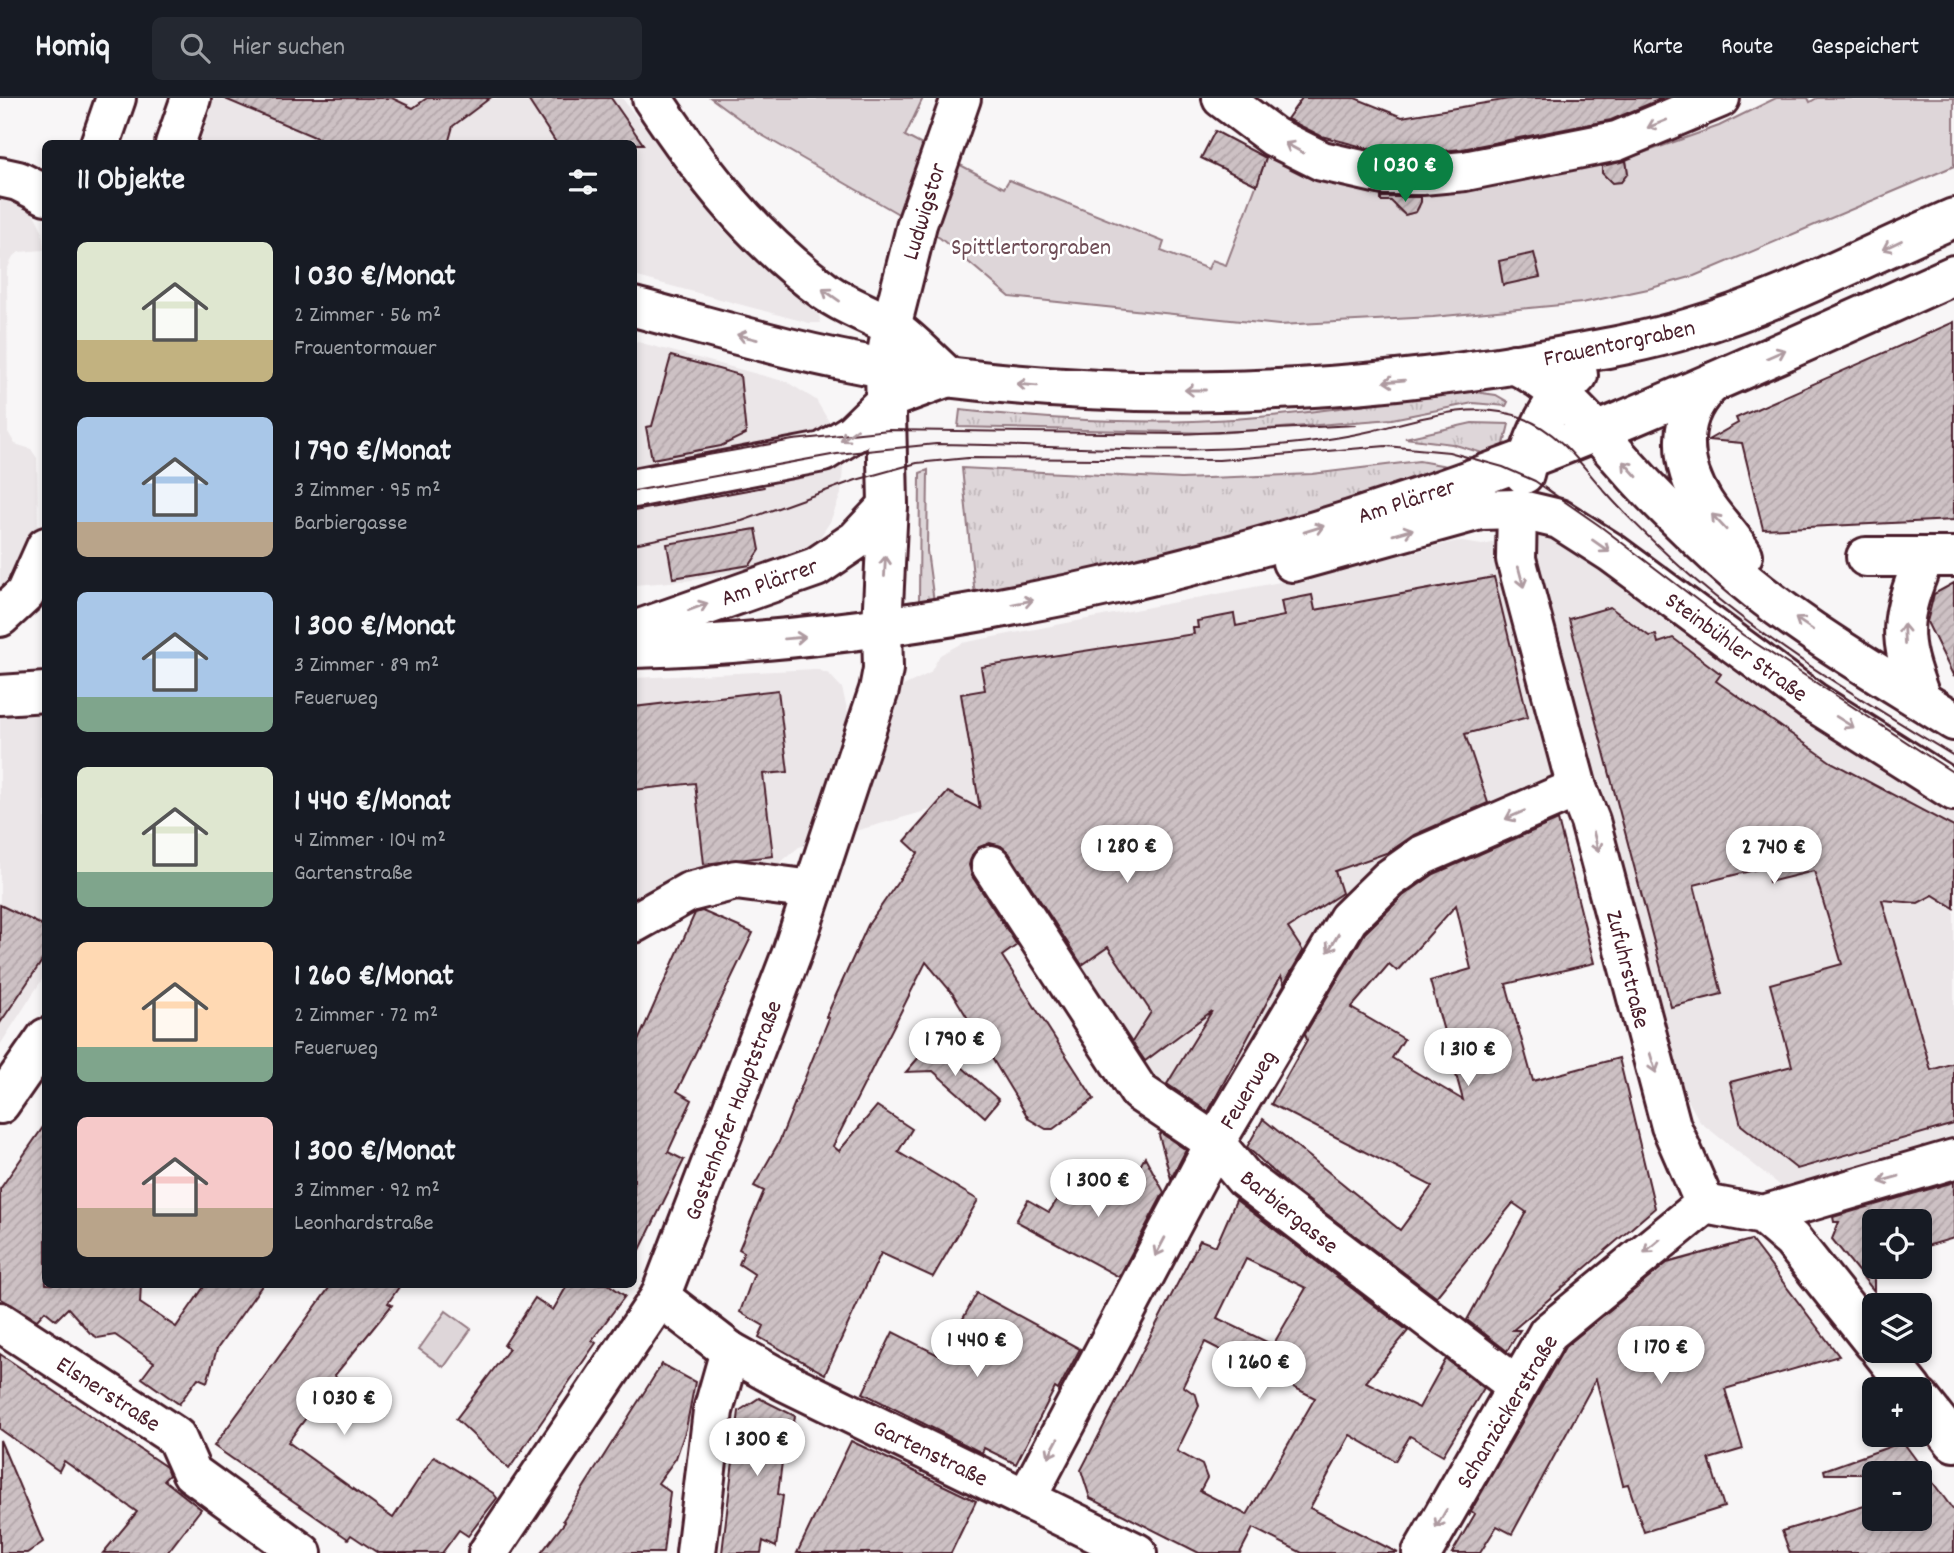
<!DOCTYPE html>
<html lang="de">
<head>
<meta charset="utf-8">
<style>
  body { margin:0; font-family:Dekko,sans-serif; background:#242831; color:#f1f3f6; height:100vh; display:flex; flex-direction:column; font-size:26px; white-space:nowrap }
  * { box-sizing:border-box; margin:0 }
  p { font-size:23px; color:#9ea1a6 }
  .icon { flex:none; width:38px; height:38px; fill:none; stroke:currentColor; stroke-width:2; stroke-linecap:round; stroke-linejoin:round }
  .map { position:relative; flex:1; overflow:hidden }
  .sheet { position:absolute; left:42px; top:42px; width:595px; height:1148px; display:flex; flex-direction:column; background:#171b24; border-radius:10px; box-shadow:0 4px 10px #0003 }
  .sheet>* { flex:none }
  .controls { position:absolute; left:1862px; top:1111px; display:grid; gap:14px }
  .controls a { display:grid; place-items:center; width:70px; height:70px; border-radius:10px; background:#171b24; box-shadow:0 4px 10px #0003; font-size:35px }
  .price { position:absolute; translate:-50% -60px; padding:0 16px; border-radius:24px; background:#fff; color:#222; font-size:23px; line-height:46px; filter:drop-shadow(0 2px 4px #0008) }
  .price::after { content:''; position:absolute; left:50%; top:42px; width:21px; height:16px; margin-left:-10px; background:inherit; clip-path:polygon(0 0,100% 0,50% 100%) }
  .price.selected { background:#0b8043; color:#fff }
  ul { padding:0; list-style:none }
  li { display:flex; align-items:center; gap:21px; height:175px; padding:0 35px }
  li span { display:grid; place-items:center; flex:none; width:196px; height:140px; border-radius:10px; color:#555 }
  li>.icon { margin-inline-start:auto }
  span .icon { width:84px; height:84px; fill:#fffc; stroke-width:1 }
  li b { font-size:30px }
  h2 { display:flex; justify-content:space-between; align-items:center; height:84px; padding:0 35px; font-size:30px }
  header { display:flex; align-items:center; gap:42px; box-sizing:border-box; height:98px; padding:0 35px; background:#171b24; border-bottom:2px solid #363941 }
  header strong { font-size:33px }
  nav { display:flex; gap:38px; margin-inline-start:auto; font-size:24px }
  .search { width:490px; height:63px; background:#242831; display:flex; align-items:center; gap:18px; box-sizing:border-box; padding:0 24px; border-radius:10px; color:#9ea1a6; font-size:26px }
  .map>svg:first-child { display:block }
  .built { fill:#ebe6e8 }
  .grass { fill:url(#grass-tufts); stroke:#947a82; stroke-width:2 }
  .green { fill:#ded6d9; stroke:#947a82; stroke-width:2 }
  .building { fill:url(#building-hatch); stroke:#4a1f2b; stroke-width:2; fill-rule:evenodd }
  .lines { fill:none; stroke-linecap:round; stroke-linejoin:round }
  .minor-casing { stroke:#4a1f2b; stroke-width:44 }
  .major-casing { stroke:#4a1f2b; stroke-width:44 }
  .minor { stroke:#fff; stroke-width:38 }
  .major { stroke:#fff; stroke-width:38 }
  .tram { stroke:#4a1f2b; stroke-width:2 }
  .oneway { stroke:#ae9aa0 }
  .labels { text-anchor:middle; stroke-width:5; stroke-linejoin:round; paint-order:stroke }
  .street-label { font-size:24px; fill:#4a1f2b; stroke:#fff }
  .park-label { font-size:24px; fill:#6f4d56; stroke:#fff }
</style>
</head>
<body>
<header>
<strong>Homiq</strong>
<div class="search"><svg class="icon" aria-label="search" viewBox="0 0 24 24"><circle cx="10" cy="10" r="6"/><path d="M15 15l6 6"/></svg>Hier suchen</div>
<nav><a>Karte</a><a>Route</a><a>Gespeichert</a></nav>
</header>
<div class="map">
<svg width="1954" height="1455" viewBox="0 0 1954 1455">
  <defs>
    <pattern id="grass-tufts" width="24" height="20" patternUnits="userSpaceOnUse" patternTransform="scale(1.75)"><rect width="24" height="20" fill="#ded6d9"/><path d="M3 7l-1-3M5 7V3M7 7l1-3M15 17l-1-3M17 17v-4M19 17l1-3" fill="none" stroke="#c0b7ba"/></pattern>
    <pattern id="building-hatch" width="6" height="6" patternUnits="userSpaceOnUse" patternTransform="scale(1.75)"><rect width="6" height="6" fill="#cdc1c4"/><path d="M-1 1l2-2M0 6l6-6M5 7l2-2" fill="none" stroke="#b2a5a9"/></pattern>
  </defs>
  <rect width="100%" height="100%" fill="#f8f6f7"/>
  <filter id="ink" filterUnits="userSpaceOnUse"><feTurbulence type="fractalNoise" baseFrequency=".0143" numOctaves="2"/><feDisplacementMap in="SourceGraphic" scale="14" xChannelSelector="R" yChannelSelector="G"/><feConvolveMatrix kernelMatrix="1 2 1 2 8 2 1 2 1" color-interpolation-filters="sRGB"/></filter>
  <g filter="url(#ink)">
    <!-- built -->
    <g class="built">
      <polygon points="214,0 622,0 722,131 788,188 819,217 821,225 809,225 634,178 634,46 199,46"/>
      <polygon points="0,99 23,108 34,116 42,132 44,152 19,154 12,160 7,173 8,334 15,346 31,351 37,360 38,436 0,501"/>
      <polygon points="634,243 787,284 816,302 834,332 843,369 841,396 830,424 820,439 797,456 770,467 694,482 634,487"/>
      <polygon points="1532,437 1557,440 1954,700 1954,1047 1792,1091 1781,1088 1700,1024 1684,995 1668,945 1601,686 1591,678 1418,752 1210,1033 1139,1004 933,711 799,749 776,768 634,808 634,580 816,571 829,576 842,590 848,615 930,575 940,557 962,545 1337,473 1457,443 1482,447"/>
      <polygon points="45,610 45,877 0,947 0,612"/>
    </g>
    <!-- grass -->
    <g class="grass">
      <path d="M1461 292 1496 297 1508 304 1506 308 1473 305 1392 321 1217 335 958 329 960 312C1050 322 1142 327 1233 321 1310 316 1385 303 1461 292Z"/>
      <polygon points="1472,325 1509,326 1503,351 1489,357 1452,346 1405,340"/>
      <polygon points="1419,363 1458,370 1152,463 975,498 962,370 1181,381 1312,376"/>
      <polygon points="928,372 927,453 934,504 919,506 920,375"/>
    </g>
    <!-- green -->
    <g class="green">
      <polygon points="711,0 923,0 905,38 1004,90 1009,82 1164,144 1161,153 1208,171 1212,162 1226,167 1267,59 1329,86 1395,93 1396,110 1405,117 1416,114 1419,109 1421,93 1601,64 1610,83 1621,84 1628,75 1626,61 1719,28 1776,0 1808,0 1810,4 1817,0 1954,0 1954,68 1694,178 1648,191 1582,205 1433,219 1279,227 1010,199 940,140 760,36"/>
      <polygon points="446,1213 471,1231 444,1269 419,1251"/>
    </g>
    <!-- building -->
    <g class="building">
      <polygon points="223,0 392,0 413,10 427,0 490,0 453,28 448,46 331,46"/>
      <polygon points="527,0 611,0 643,46 557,46"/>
      <polygon points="1302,0 1355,0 1402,19 1515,0 1663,0 1611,22 1462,51 1421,55 1386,55 1321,38 1287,21"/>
      <polygon points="1215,33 1266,60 1257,87 1201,60"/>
      <polygon points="1626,63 1628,75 1621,84 1612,85 1602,75 1602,68"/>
      <polygon points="1381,99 1421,99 1421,104 1416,114 1405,117 1391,103 1381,103"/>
      <polygon points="1534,155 1540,179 1503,187 1499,163"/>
      <polygon points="1954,224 1954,422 1763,431 1742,345 1708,342 1738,325 1736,320"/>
      <polygon points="671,258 740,277 746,336 721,348 652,361 646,329 652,328"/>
      <polygon points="756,431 760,452 750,467 673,480 667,446"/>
      <polygon points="1494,479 1528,619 1465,636 1488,705 1414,737 1389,754 1335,773 1342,795 1288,830 1303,853 1284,886 1281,878 1208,1014 1167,986 1212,913 1145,963 1132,944 1151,914 1108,849 1082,867 1009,755 1001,748 990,745 979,749 972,757 969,767 972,778 1017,847 1002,858 1094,1001 1053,1031 1046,1031 1029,1021 953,896 926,864 833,1048 839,1053 877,1008 912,1031 898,1054 978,1102 933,1179 881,1155 825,1276 759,1239 764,1228 740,1214 754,1176 739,1166 744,1154 739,1151 764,1093 754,1088 779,1044 829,920 826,919 868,827 918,755 905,743 948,694 980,711 961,596 985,592 981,569 1194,536 1193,530 1198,530 1197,523 1234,516 1236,528 1284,518 1281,503 1312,497 1315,512"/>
      <polygon points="1954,485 1954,579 1927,524 1934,496"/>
      <polygon points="1610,509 1649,538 1656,537 1658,545 1673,540 1721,576 1716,583 1831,664 1954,729 1954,810 1933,797 1918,805 1882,802 1931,972 1954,965 1954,1026 1797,1071 1741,1027 1730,984 1792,968 1770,886 1842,866 1814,773 1769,784 1766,769 1694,787 1722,896 1671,909 1569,521"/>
      <polygon points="778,592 788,674 763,676 773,758 704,766 695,685 634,692 634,609"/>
      <path d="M1558 722 1594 865 1506 886 1533 983 1619 960 1655 1110 1513 1232H1520L1507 1253 1467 1222 1526 1114 1513 1105 1436 1199 1287 1086 1247 1049 1263 1021 1400 1132 1432 1088 1271 1006 1307 942 1305 936 1365 835 1403 798 1434 776ZM1456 807 1471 871 1430 883 1463 1002 1392 960 1404 941 1351 910 1389 866 1397 873Z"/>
      <polygon points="0,807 46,829 46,857 0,925"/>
      <polygon points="702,813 753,835 677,993 692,1002 668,1054 684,1062 634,1164 634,952 695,815"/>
      <polygon points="933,943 999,1002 985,1019 933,973 906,974"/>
      <polygon points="46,1025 46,1186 141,1186 140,1205 176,1229 206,1186 263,1186 217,1251 207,1284 198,1280 179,1306 142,1280 154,1264 115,1237 98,1240 90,1235 68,1210 56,1222 45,1213 37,1222 0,1200 0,1091"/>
      <polygon points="1161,1035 1186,1052 1171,1081 1159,1037"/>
      <polygon points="1145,1059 1164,1094 1119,1179 1016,1123 1028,1102 1049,1114 1074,1077 1121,1103"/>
      <polygon points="1954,1084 1954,1140 1920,1150 1920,1124 1874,1124 1874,1193 1832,1141 1839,1124 1834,1124 1833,1119"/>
      <path d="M1236 1102 1408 1233 1366 1284 1419 1310 1446 1261 1484 1290 1443 1357 1410 1338 1395 1363 1350 1337 1310 1410 1398 1455H1302L1253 1430 1240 1455H1199L1090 1400 1081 1372 1200 1142 1216 1148ZM1246 1161 1306 1190 1273 1247 1217 1220ZM1205 1244 1315 1300 1247 1417 1200 1393 1207 1380 1202 1367 1177 1353 1199 1308 1196 1297 1183 1288Z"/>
      <polygon points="1751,1142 1839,1258 1725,1291 1743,1351 1709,1361 1724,1409 1644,1434 1628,1386 1623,1387 1596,1281 1512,1436 1497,1428 1480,1455 1452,1455 1475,1416 1471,1413 1565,1249 1667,1165"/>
      <polygon points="332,1186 401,1186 388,1205 392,1207 335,1277 336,1280 288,1344 393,1420 434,1358 493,1395 497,1400 468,1438 459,1432 442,1455 378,1455 351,1437 348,1441 214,1348"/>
      <polygon points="568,1186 608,1186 625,1198 592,1242 596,1245 509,1371 456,1321 509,1251 504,1247 535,1200 553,1212"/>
      <polygon points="977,1195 1080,1251 1058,1292 1055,1290 1016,1366 984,1350 982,1355 863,1295 893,1234 942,1259"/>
      <polygon points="0,1256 166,1369 169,1377 164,1382 201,1411 167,1455 103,1455 137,1414 64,1363 59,1373 0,1331"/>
      <polygon points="662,1266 695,1284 686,1331 676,1360 658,1385 670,1394 663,1455 541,1455 565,1424 563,1422"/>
      <polygon points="759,1300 795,1318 789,1356 783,1356 778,1396 783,1398 776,1449 763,1443 761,1455 722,1455 739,1313"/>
      <polygon points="0,1342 43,1444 27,1455 0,1455"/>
      <polygon points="851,1343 976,1403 951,1455 797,1455"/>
      <polygon points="1903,1344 1954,1413 1954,1455 1790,1455 1782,1433 1874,1405 1874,1421 1920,1421 1920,1376 1825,1376 1824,1372"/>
    </g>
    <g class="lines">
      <defs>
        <g id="minor">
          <polyline points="1222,0 1274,39 1322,63 1384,77 1422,77 1465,73 1617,43 1720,0"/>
          <polyline points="175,46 191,0"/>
          <polyline points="0,79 18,83 46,97"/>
          <polyline points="891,229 917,126 961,0"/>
          <polyline points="634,390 823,354 853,335 888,301 948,279"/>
          <polyline points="1517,411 1516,461 1577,690 1590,723 1671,1028 1705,1106"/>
          <polyline points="1866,459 1954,459"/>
          <path d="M1921 601C1897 538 1899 522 1924 460"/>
          <polyline points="991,767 1139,994 1215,1045 1245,1081 1517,1288"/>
          <polyline points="634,825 689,794 736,782 813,792"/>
          <polyline points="1705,1106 1763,1117 1792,1142 1874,1245"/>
          <polyline points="1763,1117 1954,1061"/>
          <polyline points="660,1199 730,1253 784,1283 1137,1455"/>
          <polyline points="0,1224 176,1339 192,1375 302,1455"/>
          <polyline points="1881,1253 1912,1292"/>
          <polyline points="1920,1301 1954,1344"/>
          <polyline points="1026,1401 1215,1045 1348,821 1389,781 1423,757 1577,690"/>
          <polyline points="488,1455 660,1199 792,855 879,592 883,571 882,528"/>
          <polyline points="696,1455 713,1313 730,1253"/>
          <polyline points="1422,1455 1548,1235 1705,1106"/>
        </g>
        <g id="major">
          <path d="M652 0C702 75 752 140 826 194 847 209 871 216 892 229 912 243 930 263 948 279"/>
          <polyline points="100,46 116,0"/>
          <path d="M634 209C717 231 800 256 885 270 1097 305 1319 299 1530 264 1584 254 1638 246 1690 230 1781 204 1867 157 1954 120"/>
          <path d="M1514 266C1565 291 1597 336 1635 377 1662 407 1692 435 1722 463 1791 526 1875 573 1954 623"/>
          <path d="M1714 284C1675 315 1679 366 1704 405 1716 424 1732 438 1743 457"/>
          <path d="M1524 376C1533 337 1549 305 1578 277"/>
          <polyline points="1292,464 1480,412 1517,411 1559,421 1612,455 1812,603 1954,693"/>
          <polyline points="0,519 25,496 46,449"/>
          <polyline points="882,528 888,406 885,270 889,244"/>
          <polyline points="634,533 816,469 856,442 888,408"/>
          <path d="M634 550C962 540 1294 456 1598 333 1718 284 1836 230 1954 177"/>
          <polyline points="0,597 46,594"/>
          <polyline points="0,1006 46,940"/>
        </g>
      </defs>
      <!-- minor casing -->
      <use href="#minor" class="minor-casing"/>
      <!-- major casing -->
      <use href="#major" class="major-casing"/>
      <!-- minor -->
      <use href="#minor" class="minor"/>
      <!-- major -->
      <use href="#major" class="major"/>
      <!-- tram -->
      <g class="tram">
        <polyline points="634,370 793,342 889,332 1180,336 1356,327"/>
        <path d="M634 393 837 356 936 346C1075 347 1236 364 1371 333 1419 321 1476 301 1523 320 1561 335 1581 367 1607 396 1628 420 1653 443 1676 465 1759 541 1859 600 1954 658"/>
        <polyline points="634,413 764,389"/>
        <polyline points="634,446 742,423 856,382 917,365 968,360 1219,362 1386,348 1449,354 1503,369 1535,383 1600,428 1743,537 1954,675"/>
      </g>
    </g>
    <!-- one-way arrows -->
    <defs><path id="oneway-shaft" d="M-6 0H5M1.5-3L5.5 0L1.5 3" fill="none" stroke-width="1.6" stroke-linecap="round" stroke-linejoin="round" transform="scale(1.75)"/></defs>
    <g class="oneway">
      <use href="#oneway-shaft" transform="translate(1657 26) rotate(158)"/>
      <use href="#oneway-shaft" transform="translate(1294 50) rotate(-151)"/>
      <use href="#oneway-shaft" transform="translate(1892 147) rotate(155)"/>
      <use href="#oneway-shaft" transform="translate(831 197) rotate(-145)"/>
      <use href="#oneway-shaft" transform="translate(747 239) rotate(-166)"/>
      <use href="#oneway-shaft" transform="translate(1776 256) rotate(-24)"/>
      <use href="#oneway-shaft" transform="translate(1394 283) rotate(175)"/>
      <use href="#oneway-shaft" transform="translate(1027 287) rotate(-175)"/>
      <use href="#oneway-shaft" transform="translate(1195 292) rotate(180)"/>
      <use href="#oneway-shaft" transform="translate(849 337) rotate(144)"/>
      <use href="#oneway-shaft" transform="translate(1630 371) rotate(-132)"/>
      <use href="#oneway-shaft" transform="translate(1719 424) rotate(-133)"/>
      <use href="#oneway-shaft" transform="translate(1314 431) rotate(-17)"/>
      <use href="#oneway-shaft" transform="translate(1403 434) rotate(-16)"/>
      <use href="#oneway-shaft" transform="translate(1601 448) rotate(35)"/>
      <use href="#oneway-shaft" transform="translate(885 468) rotate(-87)"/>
      <use href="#oneway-shaft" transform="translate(1521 479) rotate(75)"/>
      <use href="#oneway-shaft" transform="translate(1023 504) rotate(-11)"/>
      <use href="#oneway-shaft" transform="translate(698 509) rotate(-20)"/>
      <use href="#oneway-shaft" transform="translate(1804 526) rotate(-146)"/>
      <use href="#oneway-shaft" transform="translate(1904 536) rotate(-93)"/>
      <use href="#oneway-shaft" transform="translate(795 540) rotate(-5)"/>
      <use href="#oneway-shaft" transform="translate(1845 624) rotate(32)"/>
      <use href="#oneway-shaft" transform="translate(1515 717) rotate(156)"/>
      <use href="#oneway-shaft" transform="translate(1596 744) rotate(76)"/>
      <use href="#oneway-shaft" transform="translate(1333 845) rotate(121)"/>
      <use href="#oneway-shaft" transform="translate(1653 965) rotate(73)"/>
      <use href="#oneway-shaft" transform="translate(1889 1081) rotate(164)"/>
      <use href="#oneway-shaft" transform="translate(1652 1148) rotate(140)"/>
      <use href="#oneway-shaft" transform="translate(1160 1149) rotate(118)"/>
      <use href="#oneway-shaft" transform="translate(1053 1350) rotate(118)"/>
      <use href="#oneway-shaft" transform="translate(1441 1421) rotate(120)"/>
    </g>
  </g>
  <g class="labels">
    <!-- street labels -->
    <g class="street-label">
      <text transform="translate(923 113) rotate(-73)" y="8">Ludwigstor</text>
      <text transform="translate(1619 244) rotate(-12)" y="8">Frauentorgraben</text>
      <text transform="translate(1406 402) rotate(-18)" y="8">Am Plärrer</text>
      <text transform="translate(769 483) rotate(-20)" y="8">Am Plärrer</text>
      <text transform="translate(1737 548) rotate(36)" y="8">Steinbühler Straße</text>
      <text transform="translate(1629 871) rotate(76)" y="8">Zufuhrstraße</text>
      <text transform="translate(1247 991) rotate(-59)" y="8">Feuerweg</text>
      <text transform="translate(732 1012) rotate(-69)" y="8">Gostenhofer Hauptstraße</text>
      <text transform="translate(1290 1113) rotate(39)" y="8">Barbiergasse</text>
      <text transform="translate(109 1295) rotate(33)" y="8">Elsnerstraße</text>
      <text transform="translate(1506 1313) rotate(-59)" y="8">Schanzäckerstraße</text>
      <text transform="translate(931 1354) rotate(26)" y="8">Gartenstraße</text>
    </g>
    <!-- park labels -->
    <g class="park-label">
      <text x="1031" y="156">Spittlertorgraben</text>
    </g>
  </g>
</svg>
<div class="controls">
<a><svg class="icon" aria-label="locate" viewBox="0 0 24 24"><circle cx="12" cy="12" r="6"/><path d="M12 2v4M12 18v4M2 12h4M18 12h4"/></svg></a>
<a><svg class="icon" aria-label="layers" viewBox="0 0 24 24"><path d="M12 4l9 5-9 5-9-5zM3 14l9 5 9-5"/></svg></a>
<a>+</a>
<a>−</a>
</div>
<b class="price selected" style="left:1405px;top:106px">1 030 €</b>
<b class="price" style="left:1127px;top:787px">1 280 €</b>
<b class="price" style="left:1774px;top:788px">2 740 €</b>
<b class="price" style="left:955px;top:980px">1 790 €</b>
<b class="price" style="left:1468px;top:990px">1 310 €</b>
<b class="price" style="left:1098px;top:1121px">1 300 €</b>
<b class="price" style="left:977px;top:1281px">1 440 €</b>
<b class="price" style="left:1661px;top:1288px">1 170 €</b>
<b class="price" style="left:1259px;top:1303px">1 260 €</b>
<b class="price" style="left:344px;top:1339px">1 030 €</b>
<b class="price" style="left:757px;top:1380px">1 300 €</b>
<section class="sheet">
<h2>11 Objekte<svg class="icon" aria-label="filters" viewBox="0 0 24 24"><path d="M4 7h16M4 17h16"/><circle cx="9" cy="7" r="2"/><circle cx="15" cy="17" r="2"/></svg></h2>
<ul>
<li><span style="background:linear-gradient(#dfe7d0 70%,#c2b280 0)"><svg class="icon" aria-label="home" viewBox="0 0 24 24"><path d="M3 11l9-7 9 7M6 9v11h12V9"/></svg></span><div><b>1 030 €/Monat</b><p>2 Zimmer · 56 m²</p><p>Frauentormauer</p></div></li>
<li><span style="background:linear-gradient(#a9c7e8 75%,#b9a48a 0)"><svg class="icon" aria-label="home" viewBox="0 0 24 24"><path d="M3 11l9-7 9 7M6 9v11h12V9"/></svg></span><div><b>1 790 €/Monat</b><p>3 Zimmer · 95 m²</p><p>Barbiergasse</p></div></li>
<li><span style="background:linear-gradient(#a9c7e8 75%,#7fa58c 0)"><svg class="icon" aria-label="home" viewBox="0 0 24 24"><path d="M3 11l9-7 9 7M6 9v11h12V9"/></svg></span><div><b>1 300 €/Monat</b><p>3 Zimmer · 89 m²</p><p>Feuerweg</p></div></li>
<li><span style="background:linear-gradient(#dfe7d0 75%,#7fa58c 0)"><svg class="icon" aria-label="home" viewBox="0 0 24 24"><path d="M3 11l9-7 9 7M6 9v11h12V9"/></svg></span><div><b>1 440 €/Monat</b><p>4 Zimmer · 104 m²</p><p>Gartenstraße</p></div></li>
<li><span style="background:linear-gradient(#ffd9b3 75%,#7fa58c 0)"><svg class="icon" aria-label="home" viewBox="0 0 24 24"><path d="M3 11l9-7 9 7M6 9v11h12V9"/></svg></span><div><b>1 260 €/Monat</b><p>2 Zimmer · 72 m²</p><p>Feuerweg</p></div></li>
<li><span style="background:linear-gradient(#f6c9c9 65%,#b9a48a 0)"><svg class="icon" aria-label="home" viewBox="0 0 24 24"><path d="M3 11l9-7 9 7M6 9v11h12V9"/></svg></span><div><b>1 300 €/Monat</b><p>3 Zimmer · 92 m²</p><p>Leonhardstraße</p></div></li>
</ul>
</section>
</div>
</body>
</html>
